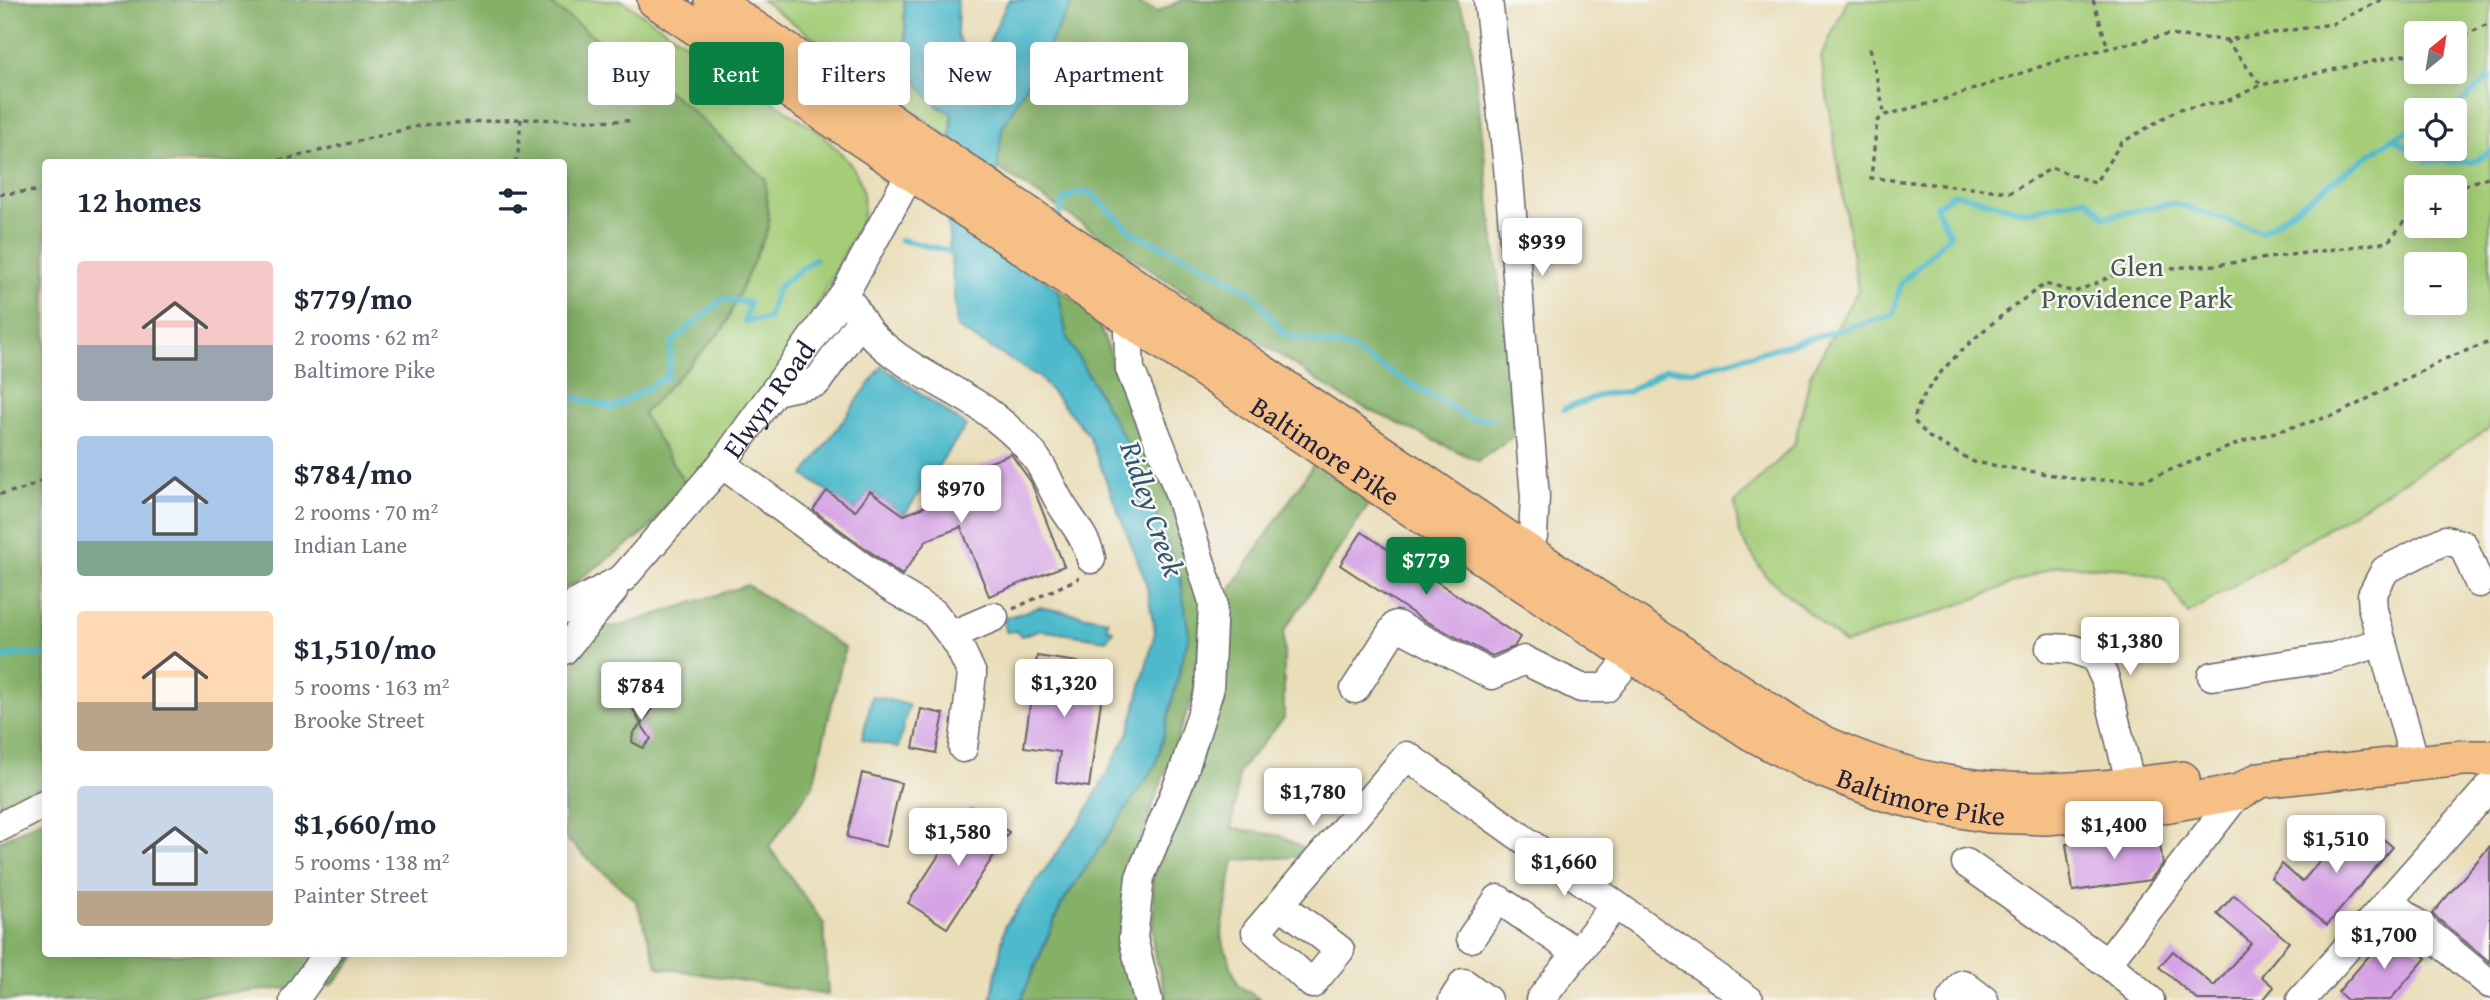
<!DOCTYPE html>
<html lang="en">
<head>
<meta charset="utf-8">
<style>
  body { margin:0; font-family:"Gentium Book Plus",serif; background:#f6f6f7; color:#1f2937; height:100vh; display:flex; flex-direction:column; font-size:26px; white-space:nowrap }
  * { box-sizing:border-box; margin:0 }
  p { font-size:23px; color:#747a83 }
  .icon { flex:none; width:38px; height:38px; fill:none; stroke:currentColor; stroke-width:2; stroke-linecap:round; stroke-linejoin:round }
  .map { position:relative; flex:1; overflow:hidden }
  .side { position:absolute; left:42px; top:159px; width:525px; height:798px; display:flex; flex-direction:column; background:#fff; border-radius:7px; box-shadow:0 4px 18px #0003 }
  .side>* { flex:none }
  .guide { position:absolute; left:588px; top:42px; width:665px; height:63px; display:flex; gap:14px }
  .needle { width:46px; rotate:30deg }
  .buttons { position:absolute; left:2404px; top:21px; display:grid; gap:14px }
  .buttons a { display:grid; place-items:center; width:63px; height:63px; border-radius:7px; background:#fff; box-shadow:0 4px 18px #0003; font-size:35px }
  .price { position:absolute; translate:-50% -60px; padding:0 16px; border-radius:7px; background:#fff; color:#222; font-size:23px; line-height:46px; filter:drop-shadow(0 2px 4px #0008) }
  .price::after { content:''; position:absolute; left:50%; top:42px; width:21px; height:16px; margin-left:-10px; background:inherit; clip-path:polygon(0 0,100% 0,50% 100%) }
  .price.on { background:#0b8043; color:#fff }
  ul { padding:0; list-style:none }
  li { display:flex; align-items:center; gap:21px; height:175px; padding:0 35px }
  li span { display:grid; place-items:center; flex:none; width:196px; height:140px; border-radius:7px; color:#555 }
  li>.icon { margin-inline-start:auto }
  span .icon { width:84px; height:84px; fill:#fffc; stroke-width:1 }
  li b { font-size:30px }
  h2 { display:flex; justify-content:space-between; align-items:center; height:84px; padding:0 35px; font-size:30px }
  .pill { padding:0 24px; border-radius:7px; background:#fff; box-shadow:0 4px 18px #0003; font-size:24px; line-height:63px }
  .pill.on { background:#0b8043; color:#fff }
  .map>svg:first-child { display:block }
  .green { fill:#a5cd78; stroke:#64785a; stroke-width:2; fill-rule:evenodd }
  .forest { fill:#84b068; stroke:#536952; stroke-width:2 }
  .water { fill:#4eb9cb; stroke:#386e83; stroke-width:2 }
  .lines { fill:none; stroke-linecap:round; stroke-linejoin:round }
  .stream { stroke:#4eb9cb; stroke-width:6 }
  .building { fill:#d5a2e5 }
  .minor-casing { stroke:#686467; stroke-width:31 }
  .major-casing { stroke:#686467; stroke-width:38 }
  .path { stroke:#686467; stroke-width:3.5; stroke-dasharray:5 5; stroke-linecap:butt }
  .minor { stroke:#fff; stroke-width:28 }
  .major { stroke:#f5bf86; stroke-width:35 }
  .labels { text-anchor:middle; stroke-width:5; stroke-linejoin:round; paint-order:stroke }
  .park-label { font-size:28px; fill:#49554d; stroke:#f6f6f2 }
  .street-label { font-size:28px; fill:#22223b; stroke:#f6f6f2 }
  .water-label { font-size:30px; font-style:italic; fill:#31576d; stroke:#f6f6f2 }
</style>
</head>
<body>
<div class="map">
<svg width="2490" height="1000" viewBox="0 0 2490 1000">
  <rect width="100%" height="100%" fill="#f6f6f2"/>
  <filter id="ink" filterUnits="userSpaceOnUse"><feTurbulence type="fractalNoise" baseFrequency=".0143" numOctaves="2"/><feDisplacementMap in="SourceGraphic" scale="14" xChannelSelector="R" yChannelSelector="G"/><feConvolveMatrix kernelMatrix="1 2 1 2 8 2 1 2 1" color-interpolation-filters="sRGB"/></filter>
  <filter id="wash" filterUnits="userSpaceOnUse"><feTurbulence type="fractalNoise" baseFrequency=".00686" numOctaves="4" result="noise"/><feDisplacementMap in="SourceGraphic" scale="28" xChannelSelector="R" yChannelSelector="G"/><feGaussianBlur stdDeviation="1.57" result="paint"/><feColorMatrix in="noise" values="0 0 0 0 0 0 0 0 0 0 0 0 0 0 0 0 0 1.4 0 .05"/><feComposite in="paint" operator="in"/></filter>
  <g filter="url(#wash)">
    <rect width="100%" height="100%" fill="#eadeb9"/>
    <!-- green -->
    <g class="green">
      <path d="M545 0H621L820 133C849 161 870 177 862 220 814 312 764 414 685 484L642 414 724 328 585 30Z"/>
      <polygon points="762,0 904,0 906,54 938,107 952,113 951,139"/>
      <path d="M1848 0H2490V428L2188 614 2165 579 2129 569 2058 565 1972 600 1845 644 1765 575 1739 534 1735 503 1794 445 1811 373 1858 290 1821 57ZM2455 33V72H2417V33ZM2455 110V149H2417V110ZM2417 187H2455V226H2417ZM2455 264V303H2417V264Z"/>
    </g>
    <!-- forest -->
    <g class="forest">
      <polygon points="0,0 545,0 681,101 765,179 769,226 724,328 643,414 685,484 647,531 564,590 564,163 46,163 45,785 0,808"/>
      <polygon points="1074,0 1130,0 1158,12 1181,0 1457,0 1470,27 1512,402 1512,437 1478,461 1344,398 995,166 1002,128"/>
      <polygon points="1058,289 1093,311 1148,444 1204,597 1196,687 1135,854 1138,1000 1021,1000 1061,905 1156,764 1189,634 1133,454 1067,338"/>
      <polygon points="1319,456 1376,494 1284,631 1284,718 1239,771 1232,828 1281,836 1304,849 1296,857 1234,860 1221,937 1238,985 1261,1000 1167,1000 1153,947 1153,878 1216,693 1228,593"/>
      <polygon points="747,585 845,648 813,785 769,847 824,924 828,995 658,967 636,901 564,837 564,629 621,626"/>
      <polygon points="45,818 46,954 358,954 332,985 190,996 176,1000 0,1000 0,841"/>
    </g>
    <!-- water -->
    <g class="water">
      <path d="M904 0H958L957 36 970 55 986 50 1008 0H1074L1002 128 989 242 1058 289 1067 338 1133 454 1180 576 1189 634 1156 764 1061 905 1021 1000H991L1005 926 1086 812 1129 732 1155 632 1146 582 1088 434 1039 377 957 328 947 214 952 114C905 91 906 46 904 0Z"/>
      <polygon points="882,366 966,426 904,515 870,491 855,511 804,475"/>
      <polygon points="1039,607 1108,620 1107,628 1113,630 1106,640 1039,630 1021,636 1016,631 1006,632 1003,619"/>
      <polygon points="872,696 909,705 898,748 862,739"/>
    </g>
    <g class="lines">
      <!-- stream -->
      <g class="stream">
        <polyline points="2453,110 2490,77"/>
        <polyline points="2393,138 2417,127"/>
        <polyline points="1057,221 1064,200 1074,194 1090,192 1133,233 1199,263 1250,291 1285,335 1349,348 1471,419 1493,418"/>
        <polyline points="901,240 958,253"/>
        <polyline points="564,395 613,408 668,376 672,342 723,299 749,303 745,321 768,319 778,287 815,259"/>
        <polyline points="1564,409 1603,394 1628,392 1666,369 1694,371 1893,315 1901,283 1950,235 1936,206 1955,193 2026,212 2087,198 2105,217 2175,203 2262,232 2393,138 2428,161 2473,162 2490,152"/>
        <polyline points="0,659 17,654 46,655"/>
      </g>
    </g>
    <g id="blocks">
      <!-- building -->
      <g class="building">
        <polygon points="1011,454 1031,482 1064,566 989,596 961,527 927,540 902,575 813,510 827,491 855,511 870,491 904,515 951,496 945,480"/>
        <polygon points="1362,532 1520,637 1514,647 1492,656 1423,620 1340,565"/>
        <polygon points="1037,656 1078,662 1075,683 1103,687 1089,787 1056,782 1060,752 1024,747"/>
        <polygon points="643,698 651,703 652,710 641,724 651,739 643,748 632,742 633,733 641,724 632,707 634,701"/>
        <polygon points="921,709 944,714 936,753 913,748"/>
        <polygon points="862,773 901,783 886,847 847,837"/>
        <polygon points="970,807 1009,832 947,928 908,903"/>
        <polygon points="2346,830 2362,844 2373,830 2393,847 2327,925 2271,878 2282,864 2302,882"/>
        <polygon points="2158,831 2163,864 2150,880 2073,891 2066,844"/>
        <polygon points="2490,846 2490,962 2432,914"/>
        <polygon points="2234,895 2289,942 2261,976 2274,987 2263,1000 2198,1000 2159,967 2173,951 2214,986 2251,943 2217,914"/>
        <polygon points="2392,929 2426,958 2390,1000 2347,1000 2338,992"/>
      </g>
    </g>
  </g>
  <g filter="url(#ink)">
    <use href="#blocks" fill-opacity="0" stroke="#686467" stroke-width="2"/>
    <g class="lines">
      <defs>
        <g id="minor">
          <polyline points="1488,0 1508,166 1535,497 1533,536 1520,571"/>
          <polyline points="1139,303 1128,332 1130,369 1176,484 1213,602 1209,691 1183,773 1140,877 1133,938 1148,1000"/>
          <path d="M861 320C882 358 948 384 985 410 1004 424 1029 445 1041 466 1048 478 1053 491 1061 504 1072 522 1087 538 1091 559"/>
          <polyline points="775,391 817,382 861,320 853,306"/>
          <polyline points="722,464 890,587 934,613 958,644 972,674 963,748"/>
          <path id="s1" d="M564 610 623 578 722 464 846 291 921 154"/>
          <polyline points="952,635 994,617"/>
          <polyline points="2050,648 2072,649 2095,657 2105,679 2131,786"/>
          <polyline points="564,650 613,591"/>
          <polyline points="2212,676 2330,658 2382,642"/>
          <polyline points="1355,689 1396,625 1492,675 1524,660 1581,688 1606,688 1632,655"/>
          <polyline points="2415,763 2373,610 2372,595 2385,570 2445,540 2463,545 2479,583"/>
          <polyline points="0,827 46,803"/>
          <polyline points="1966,863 2107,963"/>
          <polyline points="2391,902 2490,984"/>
          <polyline points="1280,904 1340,950 1312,984 1256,932 1407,756 1749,1000"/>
          <polyline points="1471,938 1498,899 1577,953"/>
          <polyline points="294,1000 327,954"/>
          <polyline points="1453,1000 1464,983 1487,1000"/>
          <polyline points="1540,1000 1615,905"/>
          <polyline points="1951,1000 1963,984 1984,1000"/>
          <polyline points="2150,1000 2107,963 2239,792"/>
          <polyline points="2301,1000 2490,786"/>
        </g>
        <g id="major">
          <path id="s2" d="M655 0 1516 579 1752 733 1813 766 1884 793 1935 806 1990 815 2046 817 2135 810 2239 792 2260 780 2462 758H2490"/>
          <path d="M712 0 1529 553 1803 733C1934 801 2040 798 2182 779"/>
        </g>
      </defs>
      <!-- minor casing -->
      <use href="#minor" class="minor-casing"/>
      <!-- major casing -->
      <use href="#major" class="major-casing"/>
      <!-- path -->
      <g class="path">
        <polyline points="2093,0 2108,48"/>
        <polyline points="2381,0 2332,24 2226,40 2167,35 2066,58 1942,100 1885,115 1877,121 1871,178 2011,192 2052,168 2095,183 2121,143 2179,109 2225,102 2261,85 2417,52"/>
        <polyline points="2226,40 2261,85"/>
        <polyline points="2455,40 2490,23"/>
        <polyline points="1870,48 1885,115"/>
        <polyline points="259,163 291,158 422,125 521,119 634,121"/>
        <polyline points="515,163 518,154 521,119"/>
        <polyline points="2455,189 2490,176"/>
        <polyline points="0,194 46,190"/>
        <path d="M2417 206 2388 242 2215 265 2124 271 2075 292 2045 284C2007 310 1921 374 1914 421L1929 437 1974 462 2084 480H2145L2247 440 2338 414 2447 358 2490 342"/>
        <polyline points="0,494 25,489 46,478"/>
        <polyline points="1013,609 1079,578"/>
      </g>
      <!-- minor -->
      <use href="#minor" class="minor"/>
      <!-- major -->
      <use href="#major" class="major"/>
    </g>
  </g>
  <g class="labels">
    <!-- park labels -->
    <g class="park-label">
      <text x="2137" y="276">Glen<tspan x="2137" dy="32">Providence Park</tspan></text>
    </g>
    <!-- street labels -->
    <g class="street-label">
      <text dy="10" stroke="none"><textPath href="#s1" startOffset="298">Elwyn Road</textPath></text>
      <text dy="10" stroke="none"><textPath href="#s2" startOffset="808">Baltimore Pike</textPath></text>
      <text dy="10" stroke="none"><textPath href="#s2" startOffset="1502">Baltimore Pike</textPath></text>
    </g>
    <!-- water labels -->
    <g class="water-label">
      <text transform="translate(1152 509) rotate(71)" y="10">Ridley Creek</text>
    </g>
  </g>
</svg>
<div class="buttons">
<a><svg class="needle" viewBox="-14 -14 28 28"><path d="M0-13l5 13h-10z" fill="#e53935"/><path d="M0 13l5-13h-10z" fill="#747a83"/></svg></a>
<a><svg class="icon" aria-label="locate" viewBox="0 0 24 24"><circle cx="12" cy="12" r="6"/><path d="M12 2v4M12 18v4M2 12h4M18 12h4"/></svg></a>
<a>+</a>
<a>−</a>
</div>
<b class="price" style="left:1542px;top:278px">$939</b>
<b class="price" style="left:961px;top:525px">$970</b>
<b class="price on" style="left:1426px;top:597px">$779</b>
<b class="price" style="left:2130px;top:677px">$1,380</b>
<b class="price" style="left:1064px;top:719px">$1,320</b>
<b class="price" style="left:641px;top:722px">$784</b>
<b class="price" style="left:1313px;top:828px">$1,780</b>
<b class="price" style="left:2114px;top:861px">$1,400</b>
<b class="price" style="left:958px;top:868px">$1,580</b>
<b class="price" style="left:2336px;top:875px">$1,510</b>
<b class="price" style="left:1564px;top:898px">$1,660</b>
<b class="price" style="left:2384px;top:971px">$1,700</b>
<div class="guide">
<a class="pill">Buy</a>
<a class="pill on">Rent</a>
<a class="pill">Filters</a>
<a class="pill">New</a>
<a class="pill">Apartment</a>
</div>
<section class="side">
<h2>12 homes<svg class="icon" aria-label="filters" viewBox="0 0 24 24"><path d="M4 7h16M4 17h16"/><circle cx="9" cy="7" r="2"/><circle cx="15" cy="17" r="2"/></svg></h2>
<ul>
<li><span style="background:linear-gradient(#f6c9c9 60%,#9aa5b1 0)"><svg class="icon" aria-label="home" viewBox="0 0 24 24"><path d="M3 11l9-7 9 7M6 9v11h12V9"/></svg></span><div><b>$779/mo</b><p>2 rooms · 62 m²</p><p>Baltimore Pike</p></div></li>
<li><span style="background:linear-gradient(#a9c7e8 75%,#7fa58c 0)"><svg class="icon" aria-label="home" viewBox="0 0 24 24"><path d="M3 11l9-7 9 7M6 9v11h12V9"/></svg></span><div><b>$784/mo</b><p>2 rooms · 70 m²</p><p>Indian Lane</p></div></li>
<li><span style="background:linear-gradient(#ffd9b3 65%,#b9a48a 0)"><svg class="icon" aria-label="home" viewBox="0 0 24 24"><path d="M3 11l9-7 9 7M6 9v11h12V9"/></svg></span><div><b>$1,510/mo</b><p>5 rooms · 163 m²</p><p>Brooke Street</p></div></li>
<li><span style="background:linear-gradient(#c9d6e8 75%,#b9a48a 0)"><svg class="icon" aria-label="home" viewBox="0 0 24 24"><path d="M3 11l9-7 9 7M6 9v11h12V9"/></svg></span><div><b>$1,660/mo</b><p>5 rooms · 138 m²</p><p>Painter Street</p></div></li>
</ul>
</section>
</div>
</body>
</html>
